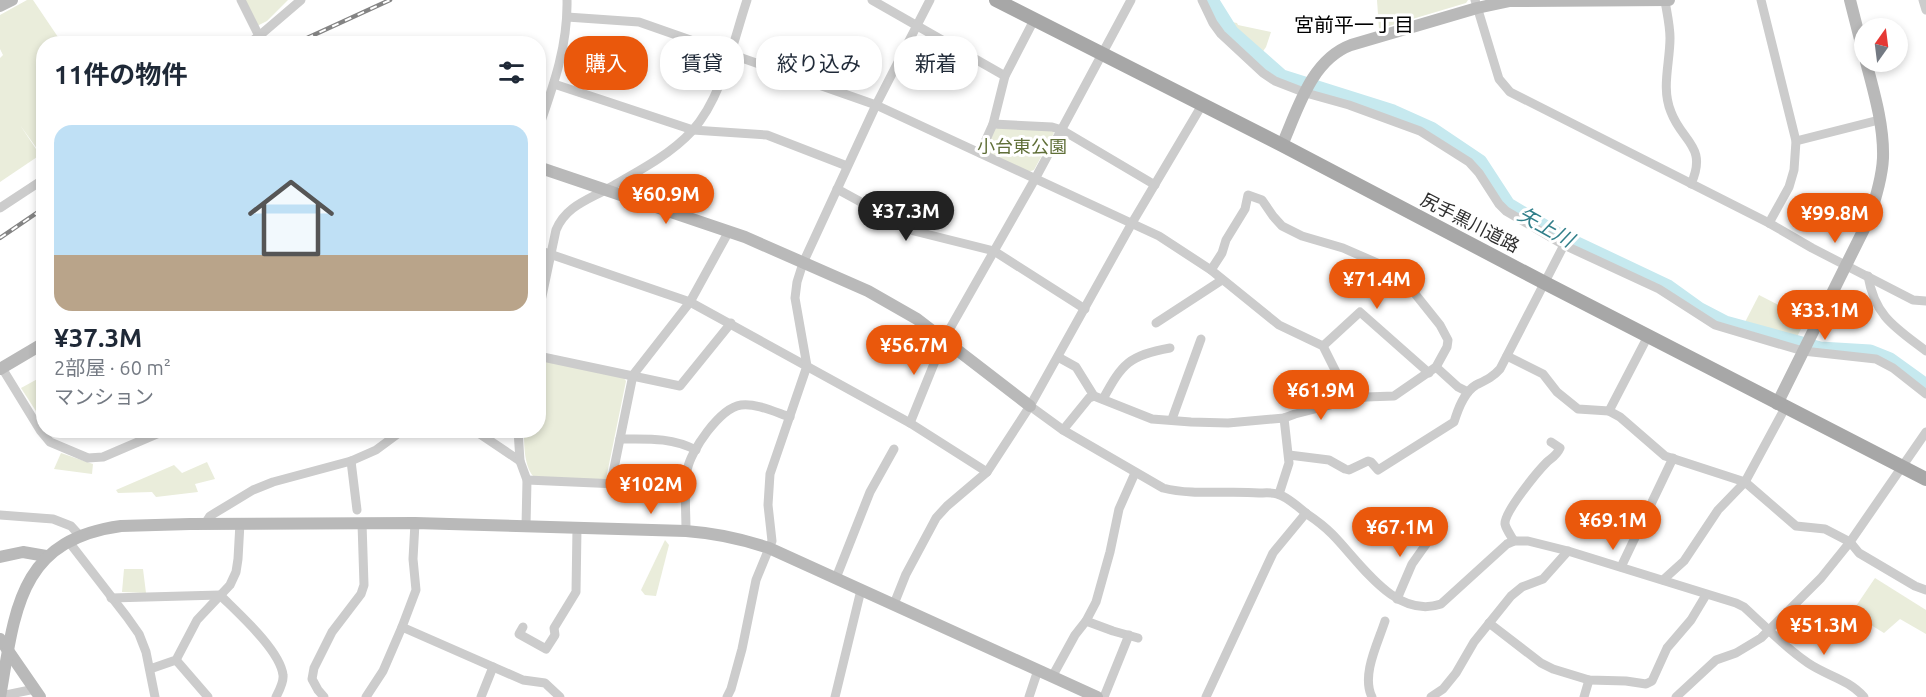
<!DOCTYPE html>
<html lang="ja">
<head>
<meta charset="utf-8">
<style>
  body { margin:0; font-family:Ubuntu,"Noto Sans JP",sans-serif; background:#f2f2f3; color:#1f2937; height:100vh; display:flex; flex-direction:column; font-size:22px; white-space:nowrap }
  * { box-sizing:border-box; margin:0 }
  p { font-size:20px; color:#747a83 }
  .icon { flex:none; width:33px; height:33px; fill:none; stroke:currentColor; stroke-width:2; stroke-linecap:round; stroke-linejoin:round }
  .map { position:relative; flex:1; overflow:hidden }
  .side { position:absolute; left:36px; top:36px; width:510px; height:402px; display:flex; flex-direction:column; background:#fff; border-radius:24px; box-shadow:0 3px 9px #0003 }
  .side>* { flex:none }
  .hud { position:absolute; left:564px; top:36px; width:570px; height:54px; display:flex; gap:12px }
  .needle { width:39px; rotate:14deg }
  .fabs { position:absolute; left:1854px; top:18px; display:grid; gap:12px }
  .fabs a { display:grid; place-items:center; width:54px; height:54px; border-radius:50%; background:#fff; box-shadow:0 3px 9px #0003; font-size:30px }
  .price { position:absolute; translate:-50% -51px; padding:0 14px; border-radius:21px; background:#ea580c; color:#fff; font-size:20px; line-height:39px; filter:drop-shadow(0 2px 3px #0008) }
  .price::after { content:''; position:absolute; left:50%; top:36px; width:18px; height:14px; margin-left:-9px; background:inherit; clip-path:polygon(0 0,100% 0,50% 100%) }
  .price.current { background:#222; color:#fff }
  ul { padding:0; list-style:none }
  li { display:grid; align-content:center; gap:12px; height:318px; padding:0 18px }
  li+li { border-top:2px solid #e0e1e3 }
  li span { display:grid; place-items:center; height:186px; border-radius:18px; color:#555 }
  li>.icon { margin-inline-start:auto }
  span .icon { width:108px; height:108px; fill:#fffc; stroke-width:1 }
  li b { font-size:26px }
  h2 { display:flex; justify-content:space-between; align-items:center; height:72px; padding:0 18px; font-size:26px }
  .tag { padding:0 21px; border-radius:24px; background:#fff; box-shadow:0 3px 9px #0003; font-size:21px; line-height:54px }
  .tag.current { background:#ea580c; color:#fff }
  .map>svg:first-child { display:block }
  .green { fill:#eaeddb }
  .lines { fill:none; stroke-linecap:round; stroke-linejoin:round }
  .river { stroke:#c6e9ef; stroke-width:15 }
  .street { stroke:#ccc; stroke-width:9 }
  .secondary { stroke:#b9b9b9; stroke-width:12 }
  .primary { stroke:#a7a7a7; stroke-width:14 }
  .rail-casing { stroke:#848484; stroke-width:4.5 }
  .rail { stroke:#fff; stroke-width:2; stroke-dasharray:7; stroke-linecap:butt }
  .labels { text-anchor:middle; stroke-width:6; stroke-linejoin:round; paint-order:stroke }
  .park-label { font-size:18px; fill:#606f38; stroke:#fff }
  .street-label { font-size:18px; fill:#2f2f2f; stroke:#fff }
  .neighbourhood-label { font-size:20px; fill:#000; stroke:#fff }
  .water-label { font-size:20px; font-style:italic; fill:#317f8a; stroke:#fff }
</style>
</head>
<body>
<div class="map">
<svg width="1926" height="697" viewBox="0 0 1926 697">
  <rect width="100%" height="100%" fill="#fff"/>
  <!-- green -->
  <g class="green">
    <polygon points="27,0 33,0 62,43 44,44 43,157 20,125 40,155 0,182 0,58 3,55 0,49 0,15"/>
    <polygon points="245,0 288,0 267,21 257,26"/>
    <polygon points="1377,0 1468,0 1466,3 1379,29"/>
    <polygon points="1227,21 1237,23 1238,25 1271,32 1266,47 1261,54 1232,31"/>
    <polygon points="1002,126 1051,129 1054,133 1034,170 1028,172 988,153 986,147 995,129"/>
    <polygon points="1759,295 1806,319 1796,339 1743,326"/>
    <path d="M538 359 623 377 626 381 606 479 603 481 535 478C524 468 524 445 524 431L538 430Z"/>
    <polygon points="43,376 43,422 21,388"/>
    <polygon points="61,453 93,464 92,474 54,469"/>
    <polygon points="207,462 215,479 195,484 198,492 156,497 152,492 118,493 116,490 174,465 182,473"/>
    <polygon points="665,540 669,545 656,596 645,595 641,590"/>
    <polygon points="124,569 143,569 146,593 122,592"/>
    <polygon points="1875,578 1926,610 1926,634 1900,619 1884,633 1866,622 1855,639 1848,633 1857,620 1850,615"/>
  </g>
  <g class="lines">
    <!-- river -->
    <polyline class="river" points="1211,0 1231,32 1282,77 1393,112 1431,129 1480,162 1508,205 1558,235 1668,287 1700,310 1725,323 1820,349 1870,352 1890,360 1926,386"/>
    <!-- street -->
    <g class="street">
      <polyline points="241,0 259,36"/>
      <polyline points="872,0 1005,76"/>
      <polyline points="1202,0 1213,23 1221,34 1263,73 1275,81 1306,93 1349,105 1420,131 1469,162 1479,173 1499,204 1506,211 1564,245 1659,289 1715,325 1803,351 1876,359 1893,368 1926,394"/>
      <polyline points="1475,0 1499,79 1510,92 1769,223 1812,248 1913,300 1926,301"/>
      <polyline points="1761,0 1796,141 1794,170 1789,187 1769,223"/>
      <polyline points="1923,0 1926,10"/>
      <path d="M1665 1C1667 13 1670 26 1670 38 1670 63 1661 88 1671 112 1682 142 1708 146 1691 184"/>
      <polyline points="567,17 639,22 876,105 1159,236 1211,270 1279,325 1323,346 1350,400"/>
      <polyline points="248,44 259,36 301,0"/>
      <polyline points="554,84 693,130 767,135 847,166"/>
      <polyline points="993,124 1052,127 1062,130 1155,185"/>
      <path d="M538 130C553 87 568 46 567 0"/>
      <polyline points="1796,141 1879,120"/>
      <polyline points="980,153 993,124 1005,76 1034,20"/>
      <polyline points="837,189 914,231 994,251 1085,309"/>
      <polyline points="0,208 44,179"/>
      <polyline points="538,250 690,302 910,423 987,472"/>
      <path d="M1868 276C1875 317 1896 328 1926 351"/>
      <path d="M538 315 556 230C566 206 588 200 609 188 637 172 670 155 692 131 722 98 733 42 747 0"/>
      <polyline points="1156,323 1222,280"/>
      <polyline points="1323,346 1360,312 1429,373"/>
      <polyline points="538,356 680,386 731,323"/>
      <polyline points="1507,356 1543,374 1557,392 1578,409 1609,411 1620,417 1665,456 1745,482 1796,526 1825,529 1850,542 1859,553 1915,586 1926,590"/>
      <polyline points="1058,357 1076,367 1094,396 1152,419 1191,422 1228,423 1284,418 1295,414 1350,400 1366,397 1394,396 1436,367 1447,347 1448,340 1440,325 1400,275 1391,269 1343,248 1302,236 1282,226 1273,216 1262,200 1248,195 1245,209 1226,240 1222,253 1211,270"/>
      <polyline points="1436,367 1458,387 1468,392"/>
      <polyline points="2,368 40,430 50,442 88,458 103,457 166,430"/>
      <path d="M1103 399C1122 364 1129 355 1170 348"/>
      <path d="M1030 406 1063 430 1163 488C1194 496 1227 490 1259 493 1264 493 1271 492 1277 494 1287 496 1299 508 1307 514 1316 520 1325 527 1332 534 1360 562 1395 620 1441 604L1507 544 1514 541H1528L1568 551 1736 603 1744 607C1765 626 1784 647 1808 663 1827 676 1848 679 1864 697"/>
      <polyline points="1609,411 1648,336"/>
      <polyline points="1172,419 1201,339"/>
      <polyline points="910,423 944,339 1035,179 1131,0"/>
      <polyline points="474,430 520,461"/>
      <polyline points="518,430 520,461 527,480 526,526"/>
      <polyline points="1063,430 1089,398 1094,396"/>
      <path d="M620 439C647 439 671 437 696 450"/>
      <path d="M1289 455 1329 460 1345 469 1349 470 1368 461 1371 462 1378 470 1454 422C1458 409 1464 392 1476 385 1486 380 1493 377 1500 369L1564 245"/>
      <polyline points="351,461 357,510"/>
      <polyline points="527,480 686,487"/>
      <polyline points="611,483 633,375 690,302 729,231"/>
      <polyline points="1279,494 1289,463 1284,418"/>
      <polyline points="0,515 53,519 71,526 81,537"/>
      <polyline points="205,524 210,516 253,490 273,482 351,461 376,450 403,430"/>
      <path d="M686 531C686 511 684 491 687 471 690 451 720 408 741 405 756 403 775 412 790 417"/>
      <path d="M1514 541C1511 536 1506 529 1505 524 1504 512 1538 471 1547 462 1553 457 1557 455 1560 448L1551 442"/>
      <polyline points="69,542 127,617 139,634 146,652 155,697"/>
      <polyline points="1621,567 1673,458"/>
      <polyline points="836,578 870,492 894,449"/>
      <polyline points="1663,580 1684,561 1718,510 1745,482 1785,408"/>
      <path d="M111 598 220 595C238 613 280 650 283 675 284 682 279 691 276 697"/>
      <polyline points="1397,599 1412,564 1434,533"/>
      <polyline points="894,604 906,574 936,518 947,506 987,472 1030,406 1132,223 1202,105"/>
      <polyline points="1086,621 1113,631 1138,638"/>
      <polyline points="1489,623 1541,663 1553,669 1589,680 1626,681 1646,684 1652,681 1667,648 1691,620 1706,595"/>
      <polyline points="402,627 416,590 413,559 415,523"/>
      <polyline points="523,627 519,634 546,649 555,635 554,628 576,592 577,528"/>
      <polyline points="176,660 208,697"/>
      <polyline points="150,669 176,660 197,620 230,585 236,572 238,559 240,523"/>
      <polyline points="1052,677 1075,635 1086,621 1096,602 1110,552 1119,509 1135,473"/>
      <polyline points="1,696 35,689"/>
      <polyline points="324,697 318,690 312,679 314,668 332,632 361,594 364,585 362,523"/>
      <polyline points="366,697 383,671 402,627 523,680 545,683 560,697"/>
      <polyline points="481,697 493,667"/>
      <polyline points="727,697 731,689 742,649 756,580 772,541 768,505 770,474 807,366 795,298 797,282 803,263 876,105 930,0"/>
      <polyline points="835,697 861,590"/>
      <polyline points="1029,697 1038,670"/>
      <polyline points="1104,697 1129,635"/>
      <polyline points="1206,697 1273,553 1306,513"/>
      <path d="M1372 697C1361 675 1378 643 1385 621"/>
      <polyline points="1431,697 1443,689 1456,673 1474,642 1511,596 1522,587 1543,579 1568,551"/>
      <polyline points="1584,697 1589,680"/>
      <polyline points="1676,697 1716,660 1736,653 1761,638 1821,578 1850,542 1926,432"/>
    </g>
    <!-- secondary -->
    <g class="secondary">
      <polyline points="1850,0 1864,55"/>
      <polyline points="0,6 12,0"/>
      <path d="M1282 145C1298 109 1311 60 1351 45L1477 8 1510 1 1669 0"/>
      <polyline points="538,167 745,237 868,291 917,319 1030,406"/>
      <polyline points="0,369 44,343"/>
      <path d="M1777 404 1868 221C1875 201 1882 179 1883 158 1884 126 1874 92 1866 62"/>
      <polyline points="0,557 23,552 46,556"/>
      <polyline points="0,639 40,697"/>
      <path d="M0 697C15 611 18 540 121 526L190 524 415 523 686 531C715 533 742 539 769 548L1097 697"/>
    </g>
    <!-- primary -->
    <polyline class="primary" points="996,0 1282,145 1545,283 1926,479"/>
    <defs>
      <g id="rail">
        <polyline points="294,44 390,0"/>
        <polyline points="0,238 44,208"/>
      </g>
    </defs>
    <!-- rail casing -->
    <use href="#rail" class="rail-casing"/>
    <!-- rail -->
    <use href="#rail" class="rail"/>
  </g>
  <g class="labels">
    <!-- park labels -->
    <g class="park-label">
      <text x="1022" y="153">小台東公園</text>
    </g>
    <!-- street labels -->
    <g class="street-label">
      <text transform="translate(1470 223) rotate(27)" y="6">尻手黒川道路</text>
    </g>
    <!-- neighbourhood labels -->
    <g class="neighbourhood-label">
      <text x="1354" y="32">宮前平一丁目</text>
    </g>
    <!-- water labels -->
    <g class="water-label">
      <text transform="translate(1546 227) rotate(29)" y="7">矢上川</text>
    </g>
  </g>
</svg>
<div class="fabs">
<a><svg class="needle" viewBox="-14 -14 28 28"><path d="M0-13l5 13h-10z" fill="#e53935"/><path d="M0 13l5-13h-10z" fill="#747a83"/></svg></a>
</div>
<b class="price" style="left:666px;top:225px">¥60.9M</b>
<b class="price current" style="left:906px;top:242px">¥37.3M</b>
<b class="price" style="left:1835px;top:244px">¥99.8M</b>
<b class="price" style="left:1377px;top:310px">¥71.4M</b>
<b class="price" style="left:1825px;top:341px">¥33.1M</b>
<b class="price" style="left:914px;top:376px">¥56.7M</b>
<b class="price" style="left:1321px;top:421px">¥61.9M</b>
<b class="price" style="left:651px;top:515px">¥102M</b>
<b class="price" style="left:1613px;top:551px">¥69.1M</b>
<b class="price" style="left:1400px;top:558px">¥67.1M</b>
<b class="price" style="left:1824px;top:656px">¥51.3M</b>
<div class="hud">
<a class="tag current">購入</a>
<a class="tag">賃貸</a>
<a class="tag">絞り込み</a>
<a class="tag">新着</a>
</div>
<section class="side">
<h2>11件の物件<svg class="icon" aria-label="filters" viewBox="0 0 24 24"><path d="M4 7h16M4 17h16"/><circle cx="9" cy="7" r="2"/><circle cx="15" cy="17" r="2"/></svg></h2>
<ul>
<li><span style="background:linear-gradient(#bfe0f5 70%,#b9a48a 0)"><svg class="icon" aria-label="home" viewBox="0 0 24 24"><path d="M3 11l9-7 9 7M6 9v11h12V9"/></svg></span><div><b>¥37.3M</b><p>2部屋 · 60 m²</p><p>マンション</p></div></li>
</ul>
</section>
</div>
</body>
</html>
